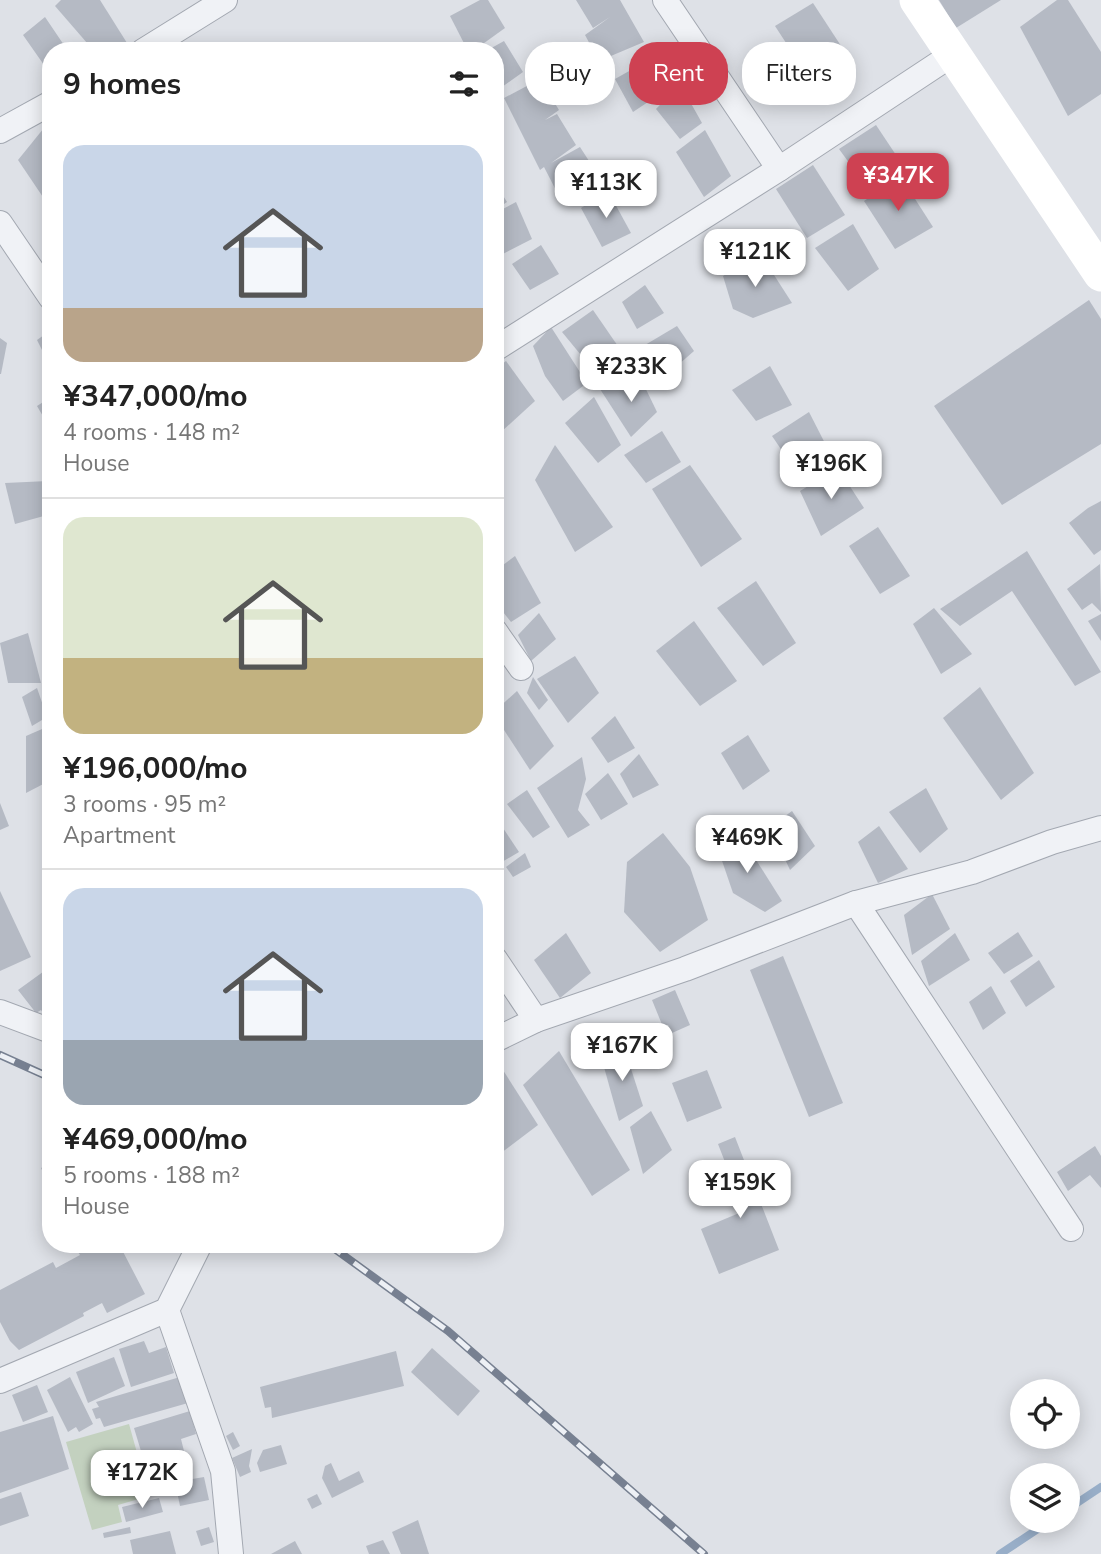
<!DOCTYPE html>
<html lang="en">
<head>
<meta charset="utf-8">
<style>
  body { margin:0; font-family:"Nunito Sans",sans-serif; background:#f6f6f6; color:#222; height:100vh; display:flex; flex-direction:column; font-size:26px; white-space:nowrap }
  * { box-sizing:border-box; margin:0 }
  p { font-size:23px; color:#767676 }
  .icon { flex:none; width:38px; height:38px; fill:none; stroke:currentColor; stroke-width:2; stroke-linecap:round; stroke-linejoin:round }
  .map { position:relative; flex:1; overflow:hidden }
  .sheet { position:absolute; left:42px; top:42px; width:462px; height:1211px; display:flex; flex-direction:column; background:#fff; border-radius:28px; box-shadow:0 4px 18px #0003 }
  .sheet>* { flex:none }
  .guide { position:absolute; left:525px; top:42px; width:471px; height:63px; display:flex; gap:14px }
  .tools { position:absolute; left:1010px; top:1379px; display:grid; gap:14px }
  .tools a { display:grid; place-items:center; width:70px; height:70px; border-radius:50%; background:#fff; box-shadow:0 4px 18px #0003; font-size:35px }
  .price { position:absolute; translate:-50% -60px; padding:0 16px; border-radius:14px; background:#fff; color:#222; font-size:23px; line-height:46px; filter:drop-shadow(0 2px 4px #0008) }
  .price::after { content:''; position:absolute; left:50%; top:42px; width:21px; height:16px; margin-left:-10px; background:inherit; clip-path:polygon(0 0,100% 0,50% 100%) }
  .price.current { background:#ce4152; color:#fff }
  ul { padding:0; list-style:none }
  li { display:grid; align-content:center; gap:14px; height:371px; padding:0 21px }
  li+li { border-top:2px solid #e0e0e0 }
  li span { display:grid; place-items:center; height:217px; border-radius:21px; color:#555 }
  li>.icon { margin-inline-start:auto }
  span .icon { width:126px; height:126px; fill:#fffc; stroke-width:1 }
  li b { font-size:30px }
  h2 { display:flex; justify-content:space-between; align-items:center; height:84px; padding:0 21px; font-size:30px }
  .chip { padding:0 24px; border-radius:28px; background:#fff; box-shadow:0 4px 18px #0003; font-size:24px; line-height:63px }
  .chip.current { background:#ce4152; color:#fff }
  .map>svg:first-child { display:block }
  .green { fill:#c3d1bf }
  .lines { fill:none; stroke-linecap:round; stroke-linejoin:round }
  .stream { stroke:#98aec8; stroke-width:8 }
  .building { fill:#b5bac4 }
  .street-casing { stroke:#a3a8b1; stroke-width:26 }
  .street { stroke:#f0f2f6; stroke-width:24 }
  .secondary { stroke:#fff; stroke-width:35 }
  .rail-casing { stroke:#778091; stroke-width:8 }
  .rail { stroke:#edf0f5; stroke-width:5; stroke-dasharray:16; stroke-linecap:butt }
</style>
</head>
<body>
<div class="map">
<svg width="1101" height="1554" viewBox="0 0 1101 1554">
  <rect width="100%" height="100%" fill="#dee1e7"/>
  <!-- green -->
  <polygon class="green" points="129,1424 149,1496 118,1505 122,1522 92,1530 66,1442"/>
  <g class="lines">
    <!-- stream -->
    <g class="stream">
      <polyline points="1068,1509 1101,1487"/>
      <polyline points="1000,1554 1050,1521"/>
    </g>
  </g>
  <!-- building -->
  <g class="building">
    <polygon points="61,0 100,0 127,43 94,51 55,6"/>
    <polygon points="480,0 488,0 505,28 473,51 468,51 450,16"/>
    <polygon points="576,0 620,0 644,42 599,61 585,35 610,17 593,28"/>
    <polygon points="939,0 1001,0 956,28"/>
    <polygon points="1057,0 1068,0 1101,52 1101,94 1068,116 1020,27"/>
    <polygon points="813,3 845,52 807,75 775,26"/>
    <polygon points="45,17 68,51 51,51 51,75 23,35"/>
    <polygon points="504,41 523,72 495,92 495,51 486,51"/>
    <polygon points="654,57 672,86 633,112 615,79"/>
    <polygon points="540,79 559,110 545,120 557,114 576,145 551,163 580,147 600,178 563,204 544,167 540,170 504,98"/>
    <polygon points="680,84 702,123 680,139 656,109"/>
    <polygon points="48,123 51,127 51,209 18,160"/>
    <polygon points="876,125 900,161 866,186 839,149"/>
    <polygon points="705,130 731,176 704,197 676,152"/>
    <polygon points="813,165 845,215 807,238 776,189"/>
    <polygon points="901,177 933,227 895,249 864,201"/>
    <polygon points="495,183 507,202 495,210"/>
    <polygon points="608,191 631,233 602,247 581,208"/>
    <polygon points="516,202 532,239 495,258 495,213"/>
    <polygon points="853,224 879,269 848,291 815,248"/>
    <polygon points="541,245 559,274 530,290 512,264"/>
    <polygon points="760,253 792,303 753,318 733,309 723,276"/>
    <polygon points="645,285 664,313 637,329 622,302"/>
    <polygon points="1089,300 1101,319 1101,444 1002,505 934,406"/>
    <polygon points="593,310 622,352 590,366 562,332"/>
    <polygon points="677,326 694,351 670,372 645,345"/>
    <polygon points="551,327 587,383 563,401 545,376 533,346"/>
    <polygon points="51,330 51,368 37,340"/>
    <polygon points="0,338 7,343 1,374 0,374"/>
    <polygon points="506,361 535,401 500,433 495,425 495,369"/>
    <polygon points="770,366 792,405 756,421 732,390"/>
    <polygon points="641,379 657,412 631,437 600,389"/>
    <polygon points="51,397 51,430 37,406"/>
    <polygon points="594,397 621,445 598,463 565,423"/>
    <polygon points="809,412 832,457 800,477 772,436"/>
    <polygon points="662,431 681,462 646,483 624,455"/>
    <polygon points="555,445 613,527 575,552 535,480"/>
    <polygon points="690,465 742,539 701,567 652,489"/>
    <polygon points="838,468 864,508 821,536 800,491"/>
    <polygon points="48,481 51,514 15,524 5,483"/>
    <polygon points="1101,501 1101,550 1094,555 1069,523 1088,508"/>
    <polygon points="878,527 910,576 880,594 849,546"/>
    <polygon points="1027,551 1101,672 1075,686 1012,591 960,626 940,609"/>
    <polygon points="515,556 541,603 511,622 495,602 495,571"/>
    <polygon points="1100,564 1101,612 1092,603 1082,610 1067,589"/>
    <polygon points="756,581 796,643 763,666 717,608"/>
    <polygon points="934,608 972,654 941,674 913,624"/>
    <polygon points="539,613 556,639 531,661 518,635"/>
    <polygon points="1101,614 1101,641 1088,621"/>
    <polygon points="694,621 737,681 700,706 656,651"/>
    <polygon points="28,633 41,683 8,683 0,643"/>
    <polygon points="575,656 599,693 568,723 537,679"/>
    <polygon points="533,677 548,700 539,710 527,693"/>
    <polygon points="980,687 1034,773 1001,800 943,718"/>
    <polygon points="37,688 47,717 32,726 22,697"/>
    <polygon points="517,691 554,746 530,770 495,716 495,711"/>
    <polygon points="615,716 635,748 608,763 591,738"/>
    <polygon points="49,726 51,780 26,793 26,736"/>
    <polygon points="748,735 770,771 743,790 721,753"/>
    <polygon points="639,754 659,785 633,798 620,774"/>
    <polygon points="582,757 586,779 578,810 590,825 568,838 537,788"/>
    <polygon points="608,773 628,804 601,820 585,794"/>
    <polygon points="926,788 948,829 920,853 889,812"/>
    <polygon points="527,790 550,827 533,838 507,804"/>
    <polygon points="0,803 9,826 0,830"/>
    <polygon points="792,811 815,846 790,870 770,827"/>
    <polygon points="495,816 519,852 495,866"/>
    <polygon points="879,826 908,869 878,883 858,842"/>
    <polygon points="663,833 690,867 708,920 660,952 624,912 627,862"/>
    <polygon points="739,833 782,901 765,912 733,893 718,849"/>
    <polygon points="525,853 531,867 513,877 506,867"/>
    <polygon points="0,891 31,957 0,971"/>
    <polygon points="932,894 950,929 912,955 904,915"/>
    <polygon points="1018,932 1033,956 1004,974 988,953"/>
    <polygon points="566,933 591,973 560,998 534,960"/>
    <polygon points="955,933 970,960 929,986 921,961"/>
    <polygon points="783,956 843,1103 809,1117 750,970"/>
    <polygon points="1039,960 1055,987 1026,1007 1010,981"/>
    <polygon points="47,969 51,974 51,1014 46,1017 41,1010 36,1013 18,990"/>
    <polygon points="991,986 1006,1013 983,1030 969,1002"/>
    <polygon points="675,990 690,1025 672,1033 668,1025 663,1027 652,1000"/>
    <polygon points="623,1044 643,1106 619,1121 602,1060"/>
    <polygon points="559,1051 630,1170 592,1196 523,1085"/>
    <polygon points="501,1067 538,1125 501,1153 495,1143 495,1071"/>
    <polygon points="707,1070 722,1108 687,1122 672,1083"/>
    <polygon points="651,1111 672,1150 643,1174 630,1127"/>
    <polygon points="735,1137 779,1250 719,1274 701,1229 744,1211 718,1144"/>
    <polygon points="1095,1146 1101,1156 1101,1188 1090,1175 1068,1191 1057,1172"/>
    <polygon points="49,1164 51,1167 51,1188 41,1168"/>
    <polygon points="85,1244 119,1244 145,1294 107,1313 102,1303 83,1313 84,1316 19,1350 10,1341 0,1322 0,1290 53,1262 56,1268 80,1255 76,1249"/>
    <polygon points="144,1341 149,1353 166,1347 174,1373 131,1387 119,1349"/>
    <polygon points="432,1348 480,1391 458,1416 411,1372"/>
    <polygon points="396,1351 404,1386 272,1418 271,1407 265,1408 260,1387"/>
    <polygon points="114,1357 125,1386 88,1403 76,1372"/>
    <polygon points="70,1377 93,1424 79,1432 76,1427 68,1432 47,1390"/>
    <polygon points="180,1377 188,1403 104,1427 100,1418 96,1419 92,1409 99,1407 96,1402"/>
    <polygon points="37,1385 48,1412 23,1422 12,1395"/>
    <polygon points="190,1411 196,1434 181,1439 184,1451 175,1454 180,1472 150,1481 134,1428"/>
    <polygon points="53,1416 69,1469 0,1493 0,1432"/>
    <polygon points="233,1432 240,1446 233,1450 226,1436"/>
    <polygon points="281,1445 287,1464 260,1472 257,1463 263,1450"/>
    <polygon points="252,1449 249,1466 251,1472 240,1477 232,1458"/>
    <polygon points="331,1463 339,1481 359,1471 364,1482 332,1498 322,1478 325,1466"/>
    <polygon points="204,1477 209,1500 180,1506 175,1482"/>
    <polygon points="21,1492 29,1516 0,1526 0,1499"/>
    <polygon points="317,1494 322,1504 312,1509 307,1499"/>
    <polygon points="159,1498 163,1512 126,1522 122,1507"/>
    <polygon points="418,1520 429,1554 401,1554 392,1532"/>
    <polygon points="130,1527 131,1533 104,1538 103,1533"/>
    <polygon points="209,1527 214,1542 201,1546 196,1531"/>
    <polygon points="170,1531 176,1554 133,1554 130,1540"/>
    <polygon points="383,1540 390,1554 369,1554 366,1546"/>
    <polygon points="295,1541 302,1554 271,1554"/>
  </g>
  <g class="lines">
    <defs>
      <g id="street">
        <polyline points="665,0 779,169"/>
        <polyline points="143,51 225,0"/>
        <polyline points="0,131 51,103"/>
        <polyline points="0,223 51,298"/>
        <polyline points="495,349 779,169 953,54"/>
        <polyline points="495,631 521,668"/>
        <polyline points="856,903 1071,1229"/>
        <polyline points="495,959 536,1020"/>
        <polyline points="0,1012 51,1031"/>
        <polyline points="495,1040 536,1020 685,969 856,903 972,872 1052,842 1101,828"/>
        <polyline points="167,1310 223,1471 231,1554"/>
        <polyline points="0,1381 167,1310 200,1244"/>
      </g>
    </defs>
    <!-- street casing -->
    <use href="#street" class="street-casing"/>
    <!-- street -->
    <use href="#street" class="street"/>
    <!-- secondary -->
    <polyline class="secondary" points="917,0 1101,274"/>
    <defs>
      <g id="rail">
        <polyline points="0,1055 51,1078"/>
        <polyline points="328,1244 448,1331 704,1554"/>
      </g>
    </defs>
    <!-- rail casing -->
    <use href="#rail" class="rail-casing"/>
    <!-- rail -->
    <use href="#rail" class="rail"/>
  </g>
</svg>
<div class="tools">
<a><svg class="icon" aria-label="locate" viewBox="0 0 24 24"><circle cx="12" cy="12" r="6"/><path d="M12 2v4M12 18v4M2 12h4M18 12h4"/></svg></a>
<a><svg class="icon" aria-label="layers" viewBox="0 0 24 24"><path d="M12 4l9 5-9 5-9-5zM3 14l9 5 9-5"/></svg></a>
</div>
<b class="price current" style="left:898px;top:213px">¥347K</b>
<b class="price" style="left:606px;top:220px">¥113K</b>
<b class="price" style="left:755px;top:289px">¥121K</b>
<b class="price" style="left:631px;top:404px">¥233K</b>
<b class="price" style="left:831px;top:501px">¥196K</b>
<b class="price" style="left:747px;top:875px">¥469K</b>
<b class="price" style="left:622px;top:1083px">¥167K</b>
<b class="price" style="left:740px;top:1220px">¥159K</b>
<b class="price" style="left:142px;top:1510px">¥172K</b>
<div class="guide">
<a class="chip">Buy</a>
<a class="chip current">Rent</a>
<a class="chip">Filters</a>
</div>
<section class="sheet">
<h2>9 homes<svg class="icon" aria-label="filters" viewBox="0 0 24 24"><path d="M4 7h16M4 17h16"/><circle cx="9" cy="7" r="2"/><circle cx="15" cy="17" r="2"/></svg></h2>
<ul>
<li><span style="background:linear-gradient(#c9d6e8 75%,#b9a48a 0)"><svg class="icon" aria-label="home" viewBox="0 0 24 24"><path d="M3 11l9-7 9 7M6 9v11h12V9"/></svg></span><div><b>¥347,000/mo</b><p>4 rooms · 148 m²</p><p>House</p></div></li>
<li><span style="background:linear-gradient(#dfe7d0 65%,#c2b280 0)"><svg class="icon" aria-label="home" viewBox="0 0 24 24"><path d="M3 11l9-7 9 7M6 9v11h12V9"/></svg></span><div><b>¥196,000/mo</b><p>3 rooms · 95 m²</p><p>Apartment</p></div></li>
<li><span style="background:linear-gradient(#c9d6e8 70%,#9aa5b1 0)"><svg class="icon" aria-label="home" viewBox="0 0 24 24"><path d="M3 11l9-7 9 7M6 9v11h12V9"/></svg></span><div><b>¥469,000/mo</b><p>5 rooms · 188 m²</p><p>House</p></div></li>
</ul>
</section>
</div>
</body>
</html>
